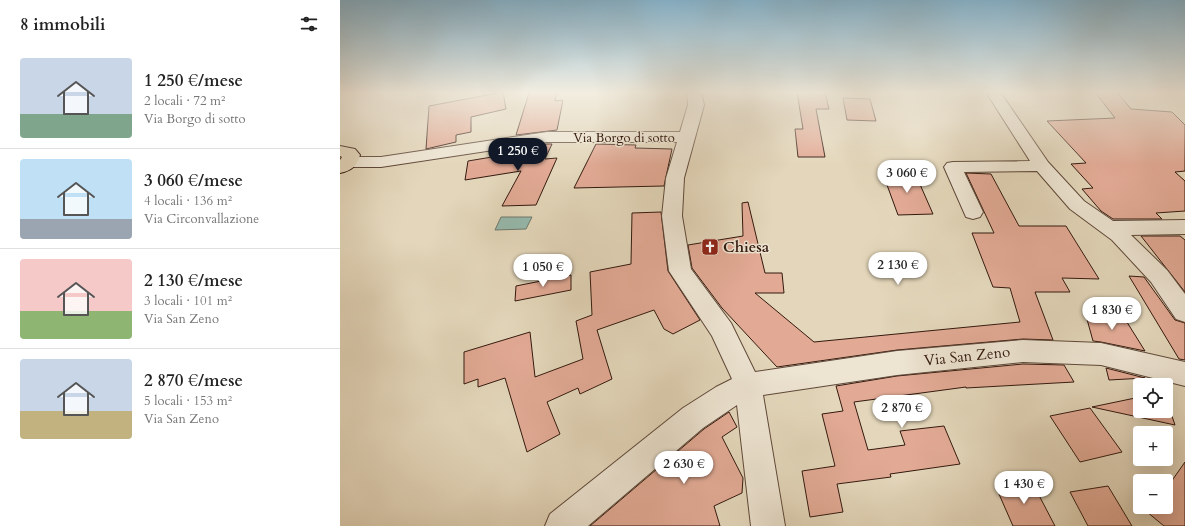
<!DOCTYPE html>
<html lang="it">
<head>
<meta charset="utf-8">
<style>
  body { margin:0; font-family:Cardo,serif; background:#f2f2f2; color:#222; height:100vh; display:flex; flex-direction:column; font-size:15px; white-space:nowrap }
  * { box-sizing:border-box; margin:0 }
  p { font-size:13px; color:#767676 }
  .icon { flex:none; width:22px; height:22px; fill:none; stroke:currentColor; stroke-width:2; stroke-linecap:round; stroke-linejoin:round }
  .map { position:relative; flex:1; overflow:hidden }
  .drawer { display:flex; flex-direction:column; background:#fff; width:340px }
  .drawer>* { flex:none }
  .tools { position:absolute; left:793px; top:378px; display:grid; gap:8px }
  .tools a { display:grid; place-items:center; width:40px; height:40px; border-radius:4px; background:#fff; box-shadow:0 4px 16px #0002; font-size:20px }
  .price { position:absolute; translate:-50% -34px; padding:0 9px; border-radius:14px; background:#fff; color:#222; font-size:13px; line-height:26px; filter:drop-shadow(0 1px 2px #0008) }
  .price::after { content:''; position:absolute; left:50%; top:24px; width:12px; height:9px; margin-left:-6px; background:inherit; clip-path:polygon(0 0,100% 0,50% 100%) }
  .price.on { background:#111827; color:#fff }
  ul { padding:0; list-style:none }
  li { display:flex; align-items:center; gap:12px; height:100px; padding:0 20px }
  li+li { border-top:1px solid #e0e0e0 }
  li span { display:grid; place-items:center; flex:none; width:112px; height:80px; border-radius:4px; color:#555 }
  li>.icon { margin-inline-start:auto }
  span .icon { width:48px; height:48px; fill:#fffc; stroke-width:1 }
  li b { font-size:17px }
  h2 { display:flex; justify-content:space-between; align-items:center; height:48px; padding:0 20px; font-size:17px }
  main { display:flex; flex:1; min-height:0 }
  .map>svg:first-child { display:block }
  .water { fill:#96b9ac; stroke:#6e796d }
  .building { fill:#e2aa95; stroke:#33190e }
  .lines { fill:none; stroke-linecap:round; stroke-linejoin:round }
  .minor-casing { stroke:#5f4839; stroke-width:2 }
  .major-casing { stroke:#33190e; stroke-width:2 }
  .minor { fill:#ede4d2; fill-rule:evenodd }
  .major { fill:#e3d6ba; fill-rule:evenodd }
  .labels { text-anchor:middle; stroke-width:3; stroke-linejoin:round; paint-order:stroke }
  .far-street-label { font-size:13px; fill:#33190e; stroke:#ede4d2 }
  .poi-label { font-size:15px; font-weight:bold; fill:#33190e; stroke:#ede4d2; text-anchor:start }
  .street-label { font-size:15px; fill:#33190e; stroke:#ede4d2 }
</style>
</head>
<body>
<main>
<section class="drawer">
<h2>8 immobili<svg class="icon" aria-label="filters" viewBox="0 0 24 24"><path d="M4 7h16M4 17h16"/><circle cx="9" cy="7" r="2"/><circle cx="15" cy="17" r="2"/></svg></h2>
<ul>
<li><span style="background:linear-gradient(#c9d6e8 70%,#7fa58c 0)"><svg class="icon" aria-label="home" viewBox="0 0 24 24"><path d="M3 11l9-7 9 7M6 9v11h12V9"/></svg></span><div><b>1 250 €/mese</b><p>2 locali · 72 m²</p><p>Via Borgo di sotto</p></div></li>
<li><span style="background:linear-gradient(#bfe0f5 75%,#9aa5b1 0)"><svg class="icon" aria-label="home" viewBox="0 0 24 24"><path d="M3 11l9-7 9 7M6 9v11h12V9"/></svg></span><div><b>3 060 €/mese</b><p>4 locali · 136 m²</p><p>Via Circonvallazione</p></div></li>
<li><span style="background:linear-gradient(#f6c9c9 65%,#8fb573 0)"><svg class="icon" aria-label="home" viewBox="0 0 24 24"><path d="M3 11l9-7 9 7M6 9v11h12V9"/></svg></span><div><b>2 130 €/mese</b><p>3 locali · 101 m²</p><p>Via San Zeno</p></div></li>
<li><span style="background:linear-gradient(#c9d6e8 65%,#c2b280 0)"><svg class="icon" aria-label="home" viewBox="0 0 24 24"><path d="M3 11l9-7 9 7M6 9v11h12V9"/></svg></span><div><b>2 870 €/mese</b><p>5 locali · 153 m²</p><p>Via San Zeno</p></div></li>
</ul>
</section>
<div class="map">
<svg width="845" height="526" viewBox="0 0 845 526">
  <rect width="100%" height="100%" fill="#e3d6ba"/>
  <filter id="stains"><feTurbulence type="fractalNoise" baseFrequency=".005" numOctaves="4"/><feColorMatrix values="0 0 0 0 .2 0 0 0 0 .09 0 0 0 0 .02 0 0 0 .5 -.17"/></filter>
  <radialGradient id="worn" r=".72"><stop offset=".6" stop-color="#630" stop-opacity="0"/><stop offset="1" stop-color="#630" stop-opacity=".3"/></radialGradient>
  <!-- water -->
  <polygon class="water" points="161,217 192,217 186,229 155,230"/>
  <!-- building -->
  <g class="building">
    <polygon points="163,92 166,109 131,117 131,132 116,135 116,142 86,149 89,106"/>
    <polygon points="192,92 217,92 215,101 223,100 217,130 176,135 189,93"/>
    <polygon points="457,92 485,92 489,109 476,109 485,157 458,157 455,129 463,129"/>
    <polygon points="755,92 777,92 791,109 832,112 845,125 845,171 835,172 845,181 845,211 816,213 822,219 773,219 761,211 742,189 753,188 731,164 746,163 707,121 775,118"/>
    <polygon points="503,98 530,99 536,121 507,120"/>
    <polygon points="207,144 212,144 205,159 217,158 196,205 162,206 181,171 125,180 128,161 170,154 171,149"/>
    <polygon points="256,144 296,145 295,148 332,149 324,186 234,188"/>
    <polygon points="575,173 593,214 558,215 543,174"/>
    <polygon points="626,173 651,174 679,226 726,226 759,279 722,278 730,292 695,292 713,340 683,339 557,350 437,367 382,308 352,268 348,245 403,236 402,203 408,202 425,273 442,273 444,293 415,293 474,342 680,322 670,288 653,287 632,233 654,233"/>
    <polygon points="321,212 328,271 360,320 333,334 324,329 314,310 257,330 272,379 240,394 238,388 207,402 220,434 187,452 165,378 138,387 138,379 124,384 124,352 190,332 195,377 243,359 236,321 252,315 250,272 291,264 292,213"/>
    <polygon points="801,236 840,236 845,240 845,292"/>
    <polygon points="231,275 231,290 175,301 176,286"/>
    <polygon points="789,276 804,277 835,320 845,323 845,360 839,359"/>
    <polygon points="745,312 785,319 805,351 761,342 753,341"/>
    <polygon points="683,364 724,365 734,382 626,388 626,387 514,402 528,450 565,445 560,431 604,426 620,464 550,474 551,477 497,484 503,512 470,517 462,471 495,466 482,414 503,411 496,386 557,376"/>
    <polygon points="766,368 805,378 769,380"/>
    <polygon points="800,397 800,411 826,411 826,399 835,425 752,407"/>
    <polygon points="750,408 782,452 740,462 710,416"/>
    <polygon points="389,412 397,427 382,437 403,478 402,493 374,506 380,526 250,526 364,429"/>
    <polygon points="845,462 845,526 824,526 801,507 826,507 826,489"/>
    <polygon points="691,480 715,526 673,526 655,485"/>
    <polygon points="768,486 792,526 748,526 730,492"/>
  </g>
  <g class="lines">
    <defs>
      <g id="minor">
        <polygon points="347,92 361,92 364,105 344,178 342,216 351,269 391,323 415,372 557,351 683,340 761,343 845,362 845,386 761,365 683,362 557,375 423,395 445,526 411,526 397,405 363,428 248,526 205,526 210,514 343,408 376,387 392,379 372,336 329,271 322,216 326,178 337,142 207,142 41,167 9,167 3,166 0,162 3,158 9,157 41,157 207,132 340,132 348,105"/>
        <polygon points="646,92 660,92 708,162 744,201 773,221 845,220 845,234 791,235 827,270 845,294 845,322 836,319 811,282 772,240 730,209 697,171 624,172 643,212 640,217 633,219 626,217 604,167 607,163 613,162 690,161"/>
      </g>
      <path id="major" d="M0 146 15 149 20 155C17 166 11 171 0 173V160L2 157 0 156Z"/>
    </defs>
    <!-- minor casing -->
    <use href="#minor" class="minor-casing"/>
    <!-- major casing -->
    <use href="#major" class="major-casing"/>
    <!-- minor -->
    <use href="#minor" class="minor"/>
    <!-- major -->
    <use href="#major" class="major"/>
  </g>
  <!-- sky -->
  <linearGradient id="sky" x2="0" y2="1"><stop stop-color="#87b6d0"/><stop offset="0.56" stop-color="#f2ede0"/><stop offset="1" stop-color="#f2ede0" stop-opacity="0"/></linearGradient>
  <rect width="845" height="165" fill="url(#sky)"/>
  <!-- icons -->
  <defs>
    <symbol id="church-square" viewBox="-11 -11 22 22"><rect x="-9" y="-9" width="18" height="18" rx="4" fill="#8f2418" stroke="#ede4d2"/><path d="M-1.2-6h2.4v3.5h3.3v2.4h-3.3V6h-2.4V-.1h-3.3v-2.4h3.3Z" fill="#fff"/></symbol>
  </defs>
  <g fill-rule="evenodd">
    <use href="#church-square" x="360" y="237" width="20" height="20"/>
  </g>
  <g class="labels">
    <!-- far-street labels -->
    <g class="far-street-label">
      <text x="284" y="142">Via Borgo di sotto</text>
    </g>
    <!-- poi labels -->
    <g class="poi-label">
      <text x="383" y="252">Chiesa</text>
    </g>
    <!-- street labels -->
    <g class="street-label">
      <text transform="translate(627 356) rotate(-6)" y="5">Via San Zeno</text>
    </g>
  </g>
  <rect width="100%" height="100%" filter="url(#stains)"/>
  <rect width="100%" height="100%" fill="url(#worn)"/>
</svg>
<div class="tools">
<a><svg class="icon" aria-label="locate" viewBox="0 0 24 24"><circle cx="12" cy="12" r="6"/><path d="M12 2v4M12 18v4M2 12h4M18 12h4"/></svg></a>
<a>+</a>
<a>−</a>
</div>
<b class="price on" style="left:178px;top:172px">1 250 €</b>
<b class="price" style="left:567px;top:194px">3 060 €</b>
<b class="price" style="left:558px;top:286px">2 130 €</b>
<b class="price" style="left:203px;top:288px">1 050 €</b>
<b class="price" style="left:772px;top:331px">1 830 €</b>
<b class="price" style="left:562px;top:429px">2 870 €</b>
<b class="price" style="left:344px;top:485px">2 630 €</b>
<b class="price" style="left:684px;top:505px">1 430 €</b>
</div>
</main>
</body>
</html>
